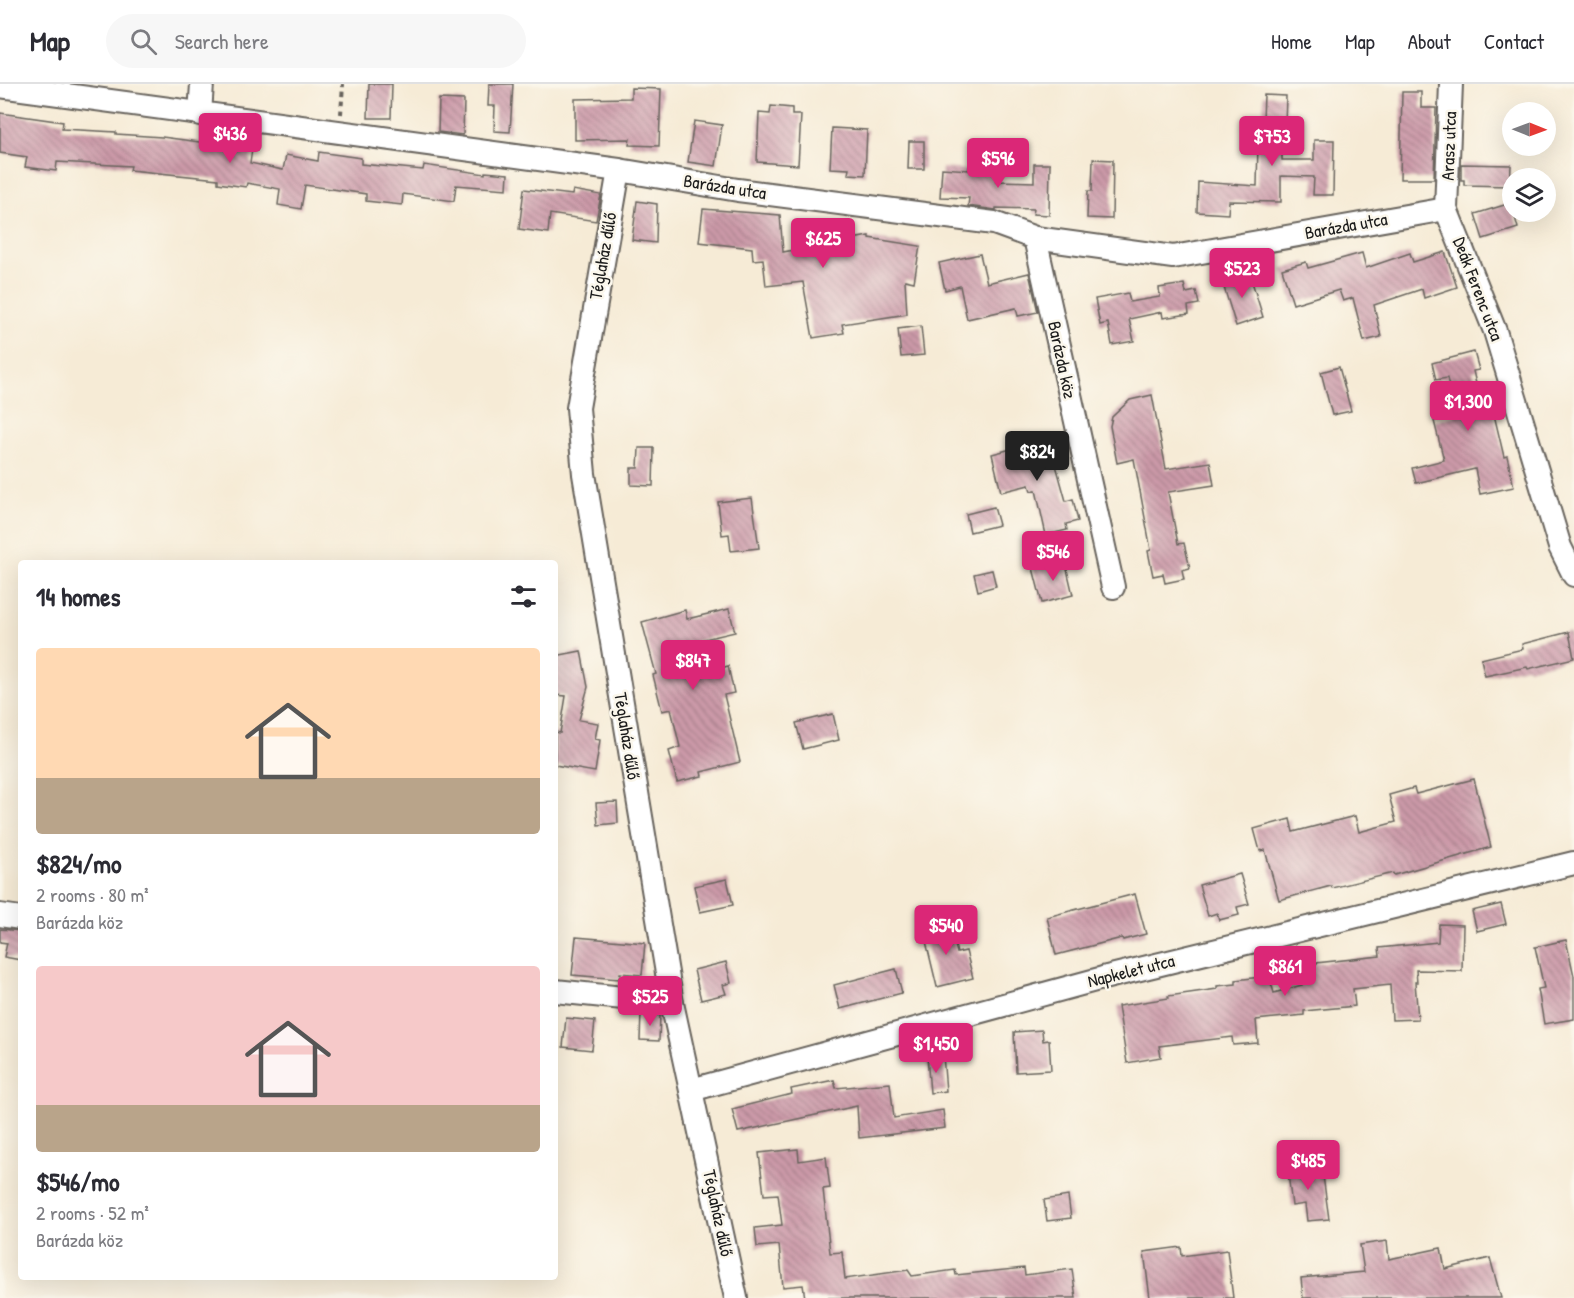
<!DOCTYPE html>
<html lang="en">
<head>
<meta charset="utf-8">
<style>
  body { margin:0; font-family:"Patrick Hand",sans-serif; background:#f7f7f7; color:#2b2b33; height:100vh; display:flex; flex-direction:column; font-size:22px; white-space:nowrap }
  * { box-sizing:border-box; margin:0 }
  p { font-size:20px; color:#7c7c81 }
  .icon { flex:none; width:33px; height:33px; fill:none; stroke:currentColor; stroke-width:2; stroke-linecap:round; stroke-linejoin:round }
  .map { position:relative; flex:1; overflow:hidden }
  .sheet { position:absolute; left:18px; top:476px; width:540px; height:720px; display:flex; flex-direction:column; background:#fff; border-radius:6px; box-shadow:0 6px 24px #0002 }
  .sheet>* { flex:none }
  .needle { width:39px; rotate:91deg }
  .controls { position:absolute; left:1502px; top:18px; display:grid; gap:12px }
  .controls a { display:grid; place-items:center; width:54px; height:54px; border-radius:50%; background:#fff; box-shadow:0 6px 24px #0002; font-size:30px }
  .price { position:absolute; translate:-50% -51px; padding:0 14px; border-radius:6px; background:#db2777; color:#fff; font-size:20px; line-height:39px; filter:drop-shadow(0 2px 3px #0008) }
  .price::after { content:''; position:absolute; left:50%; top:36px; width:18px; height:14px; margin-left:-9px; background:inherit; clip-path:polygon(0 0,100% 0,50% 100%) }
  .price.active { background:#222; color:#fff }
  ul { padding:0; list-style:none }
  li { display:grid; align-content:center; gap:12px; height:318px; padding:0 18px }
  li span { display:grid; place-items:center; height:186px; border-radius:6px; color:#555 }
  li>.icon { margin-inline-start:auto }
  span .icon { width:108px; height:108px; fill:#fffc; stroke-width:1 }
  li b { font-size:26px }
  h2 { display:flex; justify-content:space-between; align-items:center; height:72px; padding:0 18px; font-size:26px }
  header { display:flex; align-items:center; gap:36px; box-sizing:border-box; height:84px; padding:0 30px; background:#fff; border-bottom:2px solid #e1e1e2 }
  header strong { font-size:28px }
  nav { display:flex; gap:33px; margin-inline-start:auto; font-size:21px }
  .search { width:420px; height:54px; background:#f7f7f7; display:flex; align-items:center; gap:15px; box-sizing:border-box; padding:0 21px; border-radius:33px; color:#7c7c81; font-size:22px }
  .map>svg:first-child { display:block }
  .building { fill:url(#building-back-hatch) }
  .lines { fill:none; stroke-linecap:round; stroke-linejoin:round }
  .minor-casing { stroke:#68645d; stroke-width:26 }
  .path { stroke:#68645d; stroke-width:4; stroke-dasharray:4.5 4.5; stroke-linecap:butt }
  .minor { stroke:#fff; stroke-width:22 }
  .labels { text-anchor:middle; stroke-width:5; stroke-linejoin:round; paint-order:stroke }
  .street-label { font-size:18px; fill:#1c1c1c; stroke:#fbf7ec }
</style>
</head>
<body>
<header>
<strong>Map</strong>
<div class="search"><svg class="icon" aria-label="search" viewBox="0 0 24 24"><circle cx="10" cy="10" r="6"/><path d="M15 15l6 6"/></svg>Search here</div>
<nav><a>Home</a><a>Map</a><a>About</a><a>Contact</a></nav>
</header>
<div class="map">
<svg width="1574" height="1214" viewBox="0 0 1574 1214">
  <defs>
    <pattern id="building-back-hatch" width="6" height="6" patternUnits="userSpaceOnUse" patternTransform="scale(1.5)"><rect width="6" height="6" fill="#cc9aa9"/><path d="M-1 5l2 2M0 0l6 6M5-1l2 2" fill="none" stroke="#a57d89"/></pattern>
  </defs>
  <rect width="100%" height="100%" fill="#fbf7ec"/>
  <filter id="ink" filterUnits="userSpaceOnUse"><feTurbulence type="fractalNoise" baseFrequency=".0167" numOctaves="2"/><feDisplacementMap in="SourceGraphic" scale="12" xChannelSelector="R" yChannelSelector="G"/><feConvolveMatrix kernelMatrix="1 2 1 2 8 2 1 2 1" color-interpolation-filters="sRGB"/></filter>
  <filter id="wash" filterUnits="userSpaceOnUse"><feTurbulence type="fractalNoise" baseFrequency=".008" numOctaves="4" result="noise"/><feDisplacementMap in="SourceGraphic" scale="24" xChannelSelector="R" yChannelSelector="G"/><feGaussianBlur stdDeviation="1.35" result="paint"/><feColorMatrix in="noise" values="0 0 0 0 0 0 0 0 0 0 0 0 0 0 0 0 0 1.4 0 .05"/><feComposite in="paint" operator="in"/></filter>
  <g filter="url(#wash)">
    <rect width="100%" height="100%" fill="#f6ebd6"/>
    <g id="blocks">
      <!-- building -->
      <g class="building">
        <polygon points="369,0 392,0 391,34 368,34"/>
        <polygon points="489,0 513,0 510,48 494,47 495,22 488,22"/>
        <polygon points="631,4 661,5 659,62 629,61 630,55 575,56 575,15 631,14"/>
        <polygon points="1402,8 1421,8 1421,24 1436,24 1434,95 1400,95"/>
        <polygon points="1264,11 1286,12 1285,41 1282,41 1282,76 1314,76 1314,56 1334,56 1333,111 1313,111 1314,93 1281,92 1281,118 1229,117 1228,130 1197,128 1198,98 1257,102 1258,59 1262,60"/>
        <polygon points="439,15 464,16 463,51 438,48"/>
        <polygon points="771,22 792,24 792,31 801,31 798,81 757,78 759,29 770,30"/>
        <polygon points="0,29 63,38 62,45 116,48 116,50 162,53 252,65 250,79 283,86 286,71 318,77 319,68 361,74 361,80 423,86 424,81 485,90 485,88 508,90 507,105 456,101 454,117 403,110 402,121 366,117 366,110 305,101 301,125 278,121 280,105 247,99 246,103 218,99 218,95 130,86 131,82 57,78 56,87 25,83 27,73 0,69"/>
        <polygon points="694,37 722,41 716,82 688,78"/>
        <polygon points="832,44 867,46 865,91 848,90 849,85 830,84"/>
        <polygon points="909,57 924,57 924,85 908,85"/>
        <polygon points="1093,75 1113,76 1112,135 1087,134 1088,107 1092,107"/>
        <polygon points="1034,80 1050,80 1049,131 1033,130 1034,125 996,124 996,126 968,122 969,114 940,113 942,84 969,86 969,83 997,84 996,97 1034,98"/>
        <polygon points="1461,80 1511,81 1510,102 1464,101 1464,96 1461,96"/>
        <polygon points="524,105 572,111 573,106 601,111 596,137 550,130 548,149 519,145"/>
        <polygon points="637,117 657,120 656,159 632,156"/>
        <polygon points="1511,119 1518,144 1483,155 1475,130"/>
        <polygon points="703,125 780,131 783,168 869,152 869,154 920,162 914,198 905,196 907,230 842,240 844,249 813,254 803,198 766,202 763,175 753,176 752,164 699,158"/>
        <polygon points="1445,168 1457,203 1424,214 1422,205 1374,221 1381,253 1364,257 1353,214 1343,217 1339,206 1293,220 1282,185 1306,178 1308,184 1362,169 1366,184 1410,169 1413,178"/>
        <polygon points="980,170 987,199 1029,189 1038,228 1018,232 1016,224 967,235 960,202 945,206 939,179"/>
        <polygon points="1249,188 1263,233 1236,242 1222,197"/>
        <polygon points="1184,200 1186,209 1196,207 1199,220 1188,222 1189,230 1163,234 1162,228 1129,235 1134,257 1112,261 1108,239 1100,241 1095,215 1128,209 1130,218 1160,213 1159,204"/>
        <polygon points="921,242 924,271 901,273 898,245"/>
        <polygon points="1474,268 1479,286 1473,287 1482,325 1492,322 1504,373 1507,372 1514,403 1480,410 1475,385 1416,399 1412,384 1444,376 1434,337 1456,331 1447,294 1436,296 1432,279"/>
        <polygon points="1339,283 1351,327 1332,331 1321,288"/>
        <polygon points="1152,311 1166,385 1210,378 1214,401 1168,408 1178,460 1184,459 1190,484 1182,486 1184,495 1165,499 1163,490 1153,492 1148,467 1151,466 1134,375 1117,379 1110,342 1112,333 1130,316"/>
        <polygon points="1038,358 1060,366 1056,381 1066,417 1073,415 1078,437 1066,440 1067,446 1046,451 1036,406 1031,407 1029,401 1001,408 992,370"/>
        <polygon points="639,364 654,364 653,402 631,401 631,384 638,384"/>
        <polygon points="752,414 759,464 731,467 729,450 722,451 718,418"/>
        <polygon points="994,423 999,441 970,448 966,430"/>
        <polygon points="1065,477 1073,511 1042,519 1033,484"/>
        <polygon points="992,486 996,502 978,507 974,490"/>
        <polygon points="729,525 735,548 696,557 704,589 728,582 734,609 724,611 740,678 701,688 702,692 677,698 669,667 680,663 671,625 662,627 653,591 656,590 642,538 685,526 687,535"/>
        <polygon points="1569,548 1574,574 1528,585 1527,583 1485,592 1481,575 1523,565 1522,560"/>
        <polygon points="581,567 588,603 579,636 598,639 595,655 600,656 595,688 555,681 555,648 560,649 566,612 555,611 555,572"/>
        <polygon points="833,630 839,656 803,665 796,639"/>
        <polygon points="1474,695 1491,763 1394,791 1393,789 1332,804 1331,802 1279,816 1265,766 1260,767 1254,745 1290,735 1293,748 1355,732 1359,748 1396,738 1389,711 1414,704 1416,710"/>
        <polygon points="617,718 618,739 598,741 596,719"/>
        <polygon points="1240,790 1249,820 1237,823 1239,831 1219,836 1217,829 1208,832 1199,801"/>
        <polygon points="727,795 733,821 700,828 694,802"/>
        <polygon points="1135,810 1146,850 1123,856 1122,854 1056,871 1047,833"/>
        <polygon points="1501,820 1506,840 1477,847 1472,827"/>
        <polygon points="949,838 957,869 966,867 973,894 937,903 923,845"/>
        <polygon points="1439,840 1463,841 1462,887 1416,886 1417,898 1415,898 1418,935 1392,936 1390,901 1353,905 1355,922 1304,927 1304,931 1256,936 1258,959 1233,961 1232,953 1159,962 1161,973 1127,979 1118,922 1169,914 1168,912 1217,905 1217,902 1236,900 1236,896 1269,892 1274,909 1302,901 1297,883 1316,881 1316,879 1380,872 1379,864 1438,858"/>
        <polygon points="0,845 21,847 21,876 4,873 7,859 0,858"/>
        <polygon points="576,853 645,859 642,891 620,889 619,895 572,891"/>
        <polygon points="1566,856 1574,892 1574,935 1544,940 1538,905 1544,904 1535,863"/>
        <polygon points="726,878 731,899 723,901 726,910 701,916 694,886"/>
        <polygon points="896,885 902,909 840,925 834,901"/>
        <polygon points="641,929 660,931 659,957 640,956"/>
        <polygon points="566,934 595,937 592,966 563,963"/>
        <polygon points="1042,946 1043,957 1049,956 1051,986 1016,988 1014,948"/>
        <polygon points="943,971 946,1007 930,1009 927,972"/>
        <polygon points="834,996 836,1004 890,999 894,1034 943,1026 945,1044 859,1054 857,1022 738,1048 732,1025 792,1010 791,1005"/>
        <polygon points="798,1065 799,1077 826,1073 830,1104 823,1105 830,1169 842,1168 845,1195 908,1186 912,1192 955,1186 956,1191 1024,1184 1025,1191 1072,1185 1076,1214 805,1214 803,1201 783,1203 779,1161 757,1163 755,1144 782,1141 778,1110 764,1111 759,1069"/>
        <polygon points="1311,1078 1313,1094 1323,1092 1329,1135 1307,1137 1305,1120 1292,1122 1287,1081"/>
        <polygon points="1068,1112 1071,1134 1047,1137 1044,1116"/>
        <polygon points="1387,1157 1389,1175 1441,1164 1445,1185 1490,1174 1501,1214 1303,1214 1301,1194 1364,1188 1360,1161"/>
        <polygon points="1181,1163 1182,1172 1227,1166 1233,1214 1150,1214 1144,1168"/>
      </g>
    </g>
  </g>
  <g filter="url(#ink)">
    <use href="#blocks" fill-opacity="0" stroke="#68645d" stroke-width="1.5"/>
    <g class="lines">
      <defs>
        <g id="minor">
          <polyline points="1451,0 1446,125 1495,247 1560,463 1574,491"/>
          <polyline points="0,2 619,86 738,106 994,139 1035,154 1173,173 1446,125"/>
          <polyline points="200,30 202,0"/>
          <polyline points="619,86 578,324 584,390 672,919 736,1214"/>
          <polyline points="1035,154 1113,503"/>
          <polyline points="0,831 21,834"/>
          <polyline points="555,907 672,919"/>
          <polyline points="691,1006 1103,894 1574,779"/>
        </g>
      </defs>
      <!-- minor casing -->
      <use href="#minor" class="minor-casing"/>
      <!-- path -->
      <polyline class="path" points="341,30 343,0"/>
      <!-- minor -->
      <use href="#minor" class="minor"/>
    </g>
  </g>
  <g class="labels">
    <!-- street labels -->
    <g class="street-label">
      <text transform="translate(1449 62) rotate(-88)" y="6">Arasz utca</text>
      <text transform="translate(725 103) rotate(9)" y="6">Barázda utca</text>
      <text transform="translate(1346 142) rotate(-10)" y="6">Barázda utca</text>
      <text transform="translate(603 172) rotate(-80)" y="6">Téglaház dűlő</text>
      <text transform="translate(1478 205) rotate(69)" y="6">Deák Ferenc utca</text>
      <text transform="translate(1062 276) rotate(78)" y="6">Barázda köz</text>
      <text transform="translate(627 652) rotate(81)" y="6">Téglaház dűlő</text>
      <text transform="translate(1131 887) rotate(-14)" y="6">Napkelet utca</text>
      <text transform="translate(718 1129) rotate(78)" y="6">Téglaház dűlő</text>
    </g>
  </g>
</svg>
<div class="controls">
<a><svg class="needle" viewBox="-14 -14 28 28"><path d="M0-13l5 13h-10z" fill="#e53935"/><path d="M0 13l5-13h-10z" fill="#7c7c81"/></svg></a>
<a><svg class="icon" aria-label="layers" viewBox="0 0 24 24"><path d="M12 4l9 5-9 5-9-5zM3 14l9 5 9-5"/></svg></a>
</div>
<b class="price" style="left:230px;top:80px">$436</b>
<b class="price" style="left:1272px;top:83px">$753</b>
<b class="price" style="left:998px;top:105px">$596</b>
<b class="price" style="left:823px;top:185px">$625</b>
<b class="price" style="left:1242px;top:215px">$523</b>
<b class="price" style="left:1468px;top:348px">$1,300</b>
<b class="price active" style="left:1037px;top:398px">$824</b>
<b class="price" style="left:1053px;top:498px">$546</b>
<b class="price" style="left:693px;top:607px">$847</b>
<b class="price" style="left:946px;top:872px">$540</b>
<b class="price" style="left:1285px;top:913px">$861</b>
<b class="price" style="left:650px;top:943px">$525</b>
<b class="price" style="left:936px;top:990px">$1,450</b>
<b class="price" style="left:1308px;top:1107px">$485</b>
<section class="sheet">
<h2>14 homes<svg class="icon" aria-label="filters" viewBox="0 0 24 24"><path d="M4 7h16M4 17h16"/><circle cx="9" cy="7" r="2"/><circle cx="15" cy="17" r="2"/></svg></h2>
<ul>
<li><span style="background:linear-gradient(#ffd9b3 70%,#b9a48a 0)"><svg class="icon" aria-label="home" viewBox="0 0 24 24"><path d="M3 11l9-7 9 7M6 9v11h12V9"/></svg></span><div><b>$824/mo</b><p>2 rooms · 80 m²</p><p>Barázda köz</p></div></li>
<li><span style="background:linear-gradient(#f6c9c9 75%,#b9a48a 0)"><svg class="icon" aria-label="home" viewBox="0 0 24 24"><path d="M3 11l9-7 9 7M6 9v11h12V9"/></svg></span><div><b>$546/mo</b><p>2 rooms · 52 m²</p><p>Barázda köz</p></div></li>
</ul>
</section>
</div>
</body>
</html>
